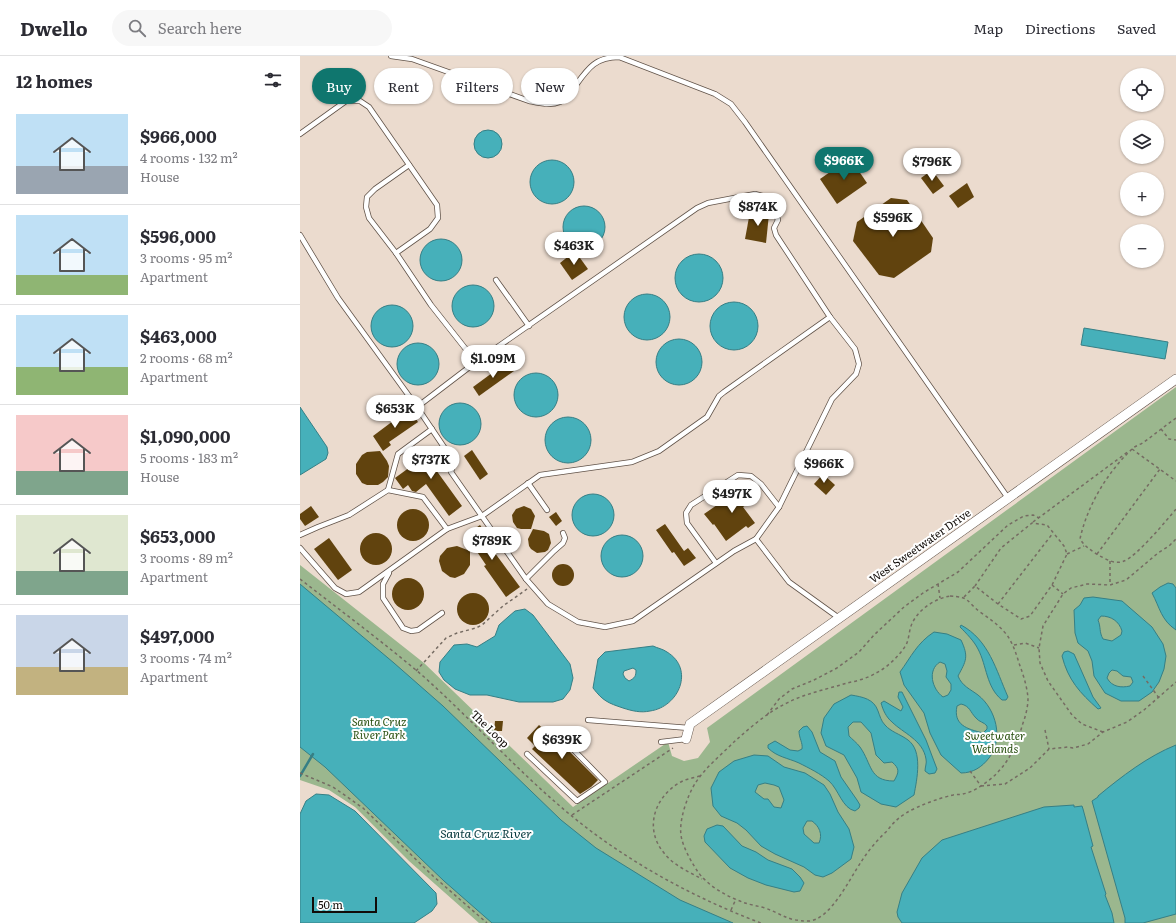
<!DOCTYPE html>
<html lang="en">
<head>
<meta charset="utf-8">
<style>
  body { margin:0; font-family:Literata,serif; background:#f7f7f7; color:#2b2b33; height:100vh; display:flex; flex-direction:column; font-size:15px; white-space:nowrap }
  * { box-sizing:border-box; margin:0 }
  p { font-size:13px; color:#7c7c81 }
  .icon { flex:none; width:22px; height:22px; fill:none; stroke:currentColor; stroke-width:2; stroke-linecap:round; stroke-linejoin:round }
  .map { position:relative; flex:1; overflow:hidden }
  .panel { display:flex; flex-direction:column; background:#fff; width:300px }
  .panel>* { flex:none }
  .banner { position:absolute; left:12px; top:12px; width:380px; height:36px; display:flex; gap:8px }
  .controls { position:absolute; left:820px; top:12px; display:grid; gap:8px }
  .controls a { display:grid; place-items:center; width:44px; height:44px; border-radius:50%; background:#fff; box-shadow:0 1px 3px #0004; font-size:20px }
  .scale { position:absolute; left:12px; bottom:10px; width:65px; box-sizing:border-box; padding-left:4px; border:2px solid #110c08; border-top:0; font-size:11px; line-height:14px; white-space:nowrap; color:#110c08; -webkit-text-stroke:3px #fff; paint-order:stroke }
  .price { position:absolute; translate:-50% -34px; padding:0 9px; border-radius:14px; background:#fff; color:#222; font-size:13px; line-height:26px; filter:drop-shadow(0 1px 2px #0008) }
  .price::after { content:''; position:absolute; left:50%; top:24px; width:12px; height:9px; margin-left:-6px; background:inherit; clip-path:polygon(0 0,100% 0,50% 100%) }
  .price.selected { background:#0f766e; color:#fff }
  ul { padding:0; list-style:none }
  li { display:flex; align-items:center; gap:12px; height:100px; padding:0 16px }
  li+li { border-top:1px solid #e1e1e2 }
  li span { display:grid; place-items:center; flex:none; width:112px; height:80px; border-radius:0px; color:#555 }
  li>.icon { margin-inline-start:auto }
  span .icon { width:48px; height:48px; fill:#fffc; stroke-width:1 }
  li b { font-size:17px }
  h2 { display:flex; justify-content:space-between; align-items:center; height:48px; padding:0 16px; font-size:17px }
  .chip { padding:0 14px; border-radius:18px; background:#fff; box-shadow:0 1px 3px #0004; font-size:14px; line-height:36px }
  .chip.selected { background:#0f766e; color:#fff }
  header { display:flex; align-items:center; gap:24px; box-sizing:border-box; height:56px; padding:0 20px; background:#fff; border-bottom:1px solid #e1e1e2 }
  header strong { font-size:19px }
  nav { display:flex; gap:22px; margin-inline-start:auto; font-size:14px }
  .search { width:280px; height:36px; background:#f7f7f7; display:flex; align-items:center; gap:10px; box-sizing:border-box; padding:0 14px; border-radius:22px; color:#7c7c81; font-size:15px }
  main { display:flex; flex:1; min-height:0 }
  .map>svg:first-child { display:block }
  .green { fill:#9bb78e }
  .water { fill:#46b0ba; stroke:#367f85; fill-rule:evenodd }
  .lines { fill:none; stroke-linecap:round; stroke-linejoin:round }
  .stream { stroke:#367f85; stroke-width:2.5 }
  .building { fill:#61430e }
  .service-casing { stroke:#615349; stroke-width:6 }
  .minor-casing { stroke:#615349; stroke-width:10 }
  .path { stroke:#756b62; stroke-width:1.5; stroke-dasharray:3 3; stroke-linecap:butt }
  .service { stroke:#fff; stroke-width:4.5 }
  .minor { stroke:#fff; stroke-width:9 }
  .labels { text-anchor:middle; stroke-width:4; stroke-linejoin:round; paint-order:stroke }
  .street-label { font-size:11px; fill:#110c08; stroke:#fff }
  .park-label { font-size:11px; font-style:italic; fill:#295010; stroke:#fff }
  .water-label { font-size:12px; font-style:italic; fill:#04383c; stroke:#fff }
</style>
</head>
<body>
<header>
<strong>Dwello</strong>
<div class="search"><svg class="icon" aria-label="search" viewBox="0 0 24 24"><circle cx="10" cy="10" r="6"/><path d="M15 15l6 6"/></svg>Search here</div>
<nav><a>Map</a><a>Directions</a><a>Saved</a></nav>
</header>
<main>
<section class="panel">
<h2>12 homes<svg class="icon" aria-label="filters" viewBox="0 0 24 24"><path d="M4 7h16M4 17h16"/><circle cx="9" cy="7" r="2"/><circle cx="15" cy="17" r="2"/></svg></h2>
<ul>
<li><span style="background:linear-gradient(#bfe0f5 65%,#9aa5b1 0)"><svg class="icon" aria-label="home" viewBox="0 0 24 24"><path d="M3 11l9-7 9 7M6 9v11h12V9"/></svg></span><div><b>$966,000</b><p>4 rooms · 132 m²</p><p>House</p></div></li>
<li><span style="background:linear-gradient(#bfe0f5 75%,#8fb573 0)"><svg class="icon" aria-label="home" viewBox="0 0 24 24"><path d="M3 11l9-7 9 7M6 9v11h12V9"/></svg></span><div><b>$596,000</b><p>3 rooms · 95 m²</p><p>Apartment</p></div></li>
<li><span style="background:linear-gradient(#bfe0f5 65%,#8fb573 0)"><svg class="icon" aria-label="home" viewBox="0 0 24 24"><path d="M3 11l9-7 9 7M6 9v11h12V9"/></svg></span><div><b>$463,000</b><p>2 rooms · 68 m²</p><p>Apartment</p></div></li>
<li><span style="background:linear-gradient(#f6c9c9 70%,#7fa58c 0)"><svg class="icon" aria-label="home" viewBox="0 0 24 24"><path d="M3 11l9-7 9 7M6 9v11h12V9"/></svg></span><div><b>$1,090,000</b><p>5 rooms · 183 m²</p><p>House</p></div></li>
<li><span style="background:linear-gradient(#dfe7d0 70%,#7fa58c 0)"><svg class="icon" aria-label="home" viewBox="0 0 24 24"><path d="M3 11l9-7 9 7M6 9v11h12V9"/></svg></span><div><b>$653,000</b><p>3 rooms · 89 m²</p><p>Apartment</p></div></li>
<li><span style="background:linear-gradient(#c9d6e8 65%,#c2b280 0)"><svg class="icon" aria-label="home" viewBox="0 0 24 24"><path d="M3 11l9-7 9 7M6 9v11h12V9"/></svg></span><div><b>$497,000</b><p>3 rooms · 74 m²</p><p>Apartment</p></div></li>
</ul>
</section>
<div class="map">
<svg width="876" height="867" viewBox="0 0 876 867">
  <rect width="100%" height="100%" fill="#ebdbce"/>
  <!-- green -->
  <polygon class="green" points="876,331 876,867 179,867 109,805 55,751 29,734 0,724 0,509 124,607 273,751 368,686 372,700 384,705 398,702 410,686 407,672"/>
  <!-- water -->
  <g class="water">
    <circle cx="188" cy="88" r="14"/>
    <circle cx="252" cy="126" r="22"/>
    <circle cx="284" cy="171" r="21"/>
    <circle cx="141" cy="204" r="21"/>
    <circle cx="399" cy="222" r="24"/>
    <circle cx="173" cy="250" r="21"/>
    <circle cx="347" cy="261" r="23"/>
    <circle cx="434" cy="270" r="24"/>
    <circle cx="92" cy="270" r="21"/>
    <polygon points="784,272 868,286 865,303 781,289"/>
    <circle cx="379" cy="306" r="23"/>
    <circle cx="118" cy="308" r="21"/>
    <circle cx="236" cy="339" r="22"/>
    <circle cx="160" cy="368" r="21"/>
    <polygon points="0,351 27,391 28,397 26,403 0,419"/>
    <circle cx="268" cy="384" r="23"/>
    <circle cx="293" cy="459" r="21"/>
    <circle cx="322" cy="500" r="21"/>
    <path d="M868 527 873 528 876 532V574C861 564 860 552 852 537L860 531Z"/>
    <polygon points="0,528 94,607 143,650 261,764 296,792 380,844 433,867 192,867 144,825 25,711 0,691"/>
    <path d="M793 541 822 545 852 571 863 588 866 600 864 613 859 626 852 636 839 645H821L805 637 794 620 792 605 788 595 778 587 775 577 774 554 780 549 784 542ZM801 560C811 560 819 565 822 575L821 579 812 585 803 583C799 576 801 571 798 564ZM812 614 817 615 823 620 831 621 833 626 830 630C821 632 812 631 807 622L809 617Z"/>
    <polygon points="225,553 233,559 270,608 273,622 270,634 263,643 253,646 219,646 187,639 170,639 155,633 144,624 139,616 140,606 154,589 167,588 177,591 195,580 199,569 208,561 215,555"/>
    <path d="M661 569C689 584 696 614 708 641L706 644H702C686 631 687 610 678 593 674 585 666 577 660 571Z"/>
    <path d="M634 576 647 578 661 584C669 601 666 605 658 620 662 630 670 633 678 639 696 653 704 683 689 702 682 711 673 717 661 717L641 699 630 677 624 657 604 629 600 616C611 601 617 587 634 576ZM640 606 645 608 647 615 646 621 651 628V634L648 639 643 641C632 633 627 614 640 606ZM661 648C670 650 670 656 676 662 679 666 684 666 687 670V673L683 677C667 673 653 669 657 650Z"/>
    <path d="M353 590C357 592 363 593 367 596 395 613 379 651 350 655 341 657 332 655 323 652 308 647 303 645 293 632L298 603 305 596ZM333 612 336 614C336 620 335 622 329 625L325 622 323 618 324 615Z"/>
    <path d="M768 595 774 598 793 641 801 652 798 653C780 637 768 624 762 600L764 596Z"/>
    <path d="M599 636H602L626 684 637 713 635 717 629 718 625 715C625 711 627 707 626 703 623 684 603 677 592 666 586 661 583 654 581 647L584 645 601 655 603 651 598 641Z"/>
    <path d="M551 639C563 641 574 643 578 655 580 660 581 665 585 669 591 676 600 678 608 684 623 695 617 723 614 739L596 751 581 748 561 736 557 722 544 699 526 690 521 677 524 662 534 648ZM553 666H561L571 677 576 699 584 707 592 706C600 713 599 716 594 725 569 725 572 708 560 691 557 687 552 683 549 680L548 671Z"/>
    <path d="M507 670 512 676 520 696 535 705 541 721 557 744 560 749 559 752 555 755C542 752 539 734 529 725 521 718 509 712 499 707 488 702 477 701 468 692V689L475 685 490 694 498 695 502 693C503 687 499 682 499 675L503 671Z"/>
    <path d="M876 689V858L843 867H825V862L792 745 798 741V740C821 721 848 700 876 689Z"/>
    <path d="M454 699 468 700 484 711 505 717 524 729 530 738 538 756 549 773 554 791 551 803 532 817 523 821 515 819 504 811 475 798 461 790 446 774 437 767 421 760 413 750 411 732 419 716 434 705ZM465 727 474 729 479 731 484 744 481 752 474 751 468 743H464L455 736 458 729ZM507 765H512C519 770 523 778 519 787H514L504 778 503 772Z"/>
    <polygon points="16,738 29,739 55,755 136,837 137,848 132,855 114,867 0,867 0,758 6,745"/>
    <polygon points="774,749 774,751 782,750 783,753 793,790 791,791 806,838 805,839 812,857 814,867 602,867 598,861 597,856 602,837 622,802 642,784 744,751"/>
    <polygon points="417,769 423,770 442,790 456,796 468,804 492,813 500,821 504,827 500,835 494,836 466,829 448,822 430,812 405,786 404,780 407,773"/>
  </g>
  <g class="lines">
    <!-- stream -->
    <polyline class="stream" points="0,720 13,698"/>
  </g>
  <!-- building -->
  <g class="building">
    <polygon points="550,102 567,127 537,148 520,123"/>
    <polygon points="632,114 644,130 633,138 621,122"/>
    <polygon points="667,127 674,141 658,152 649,140"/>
    <polygon points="591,142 607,144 633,182 631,196 594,222 579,219 553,185 557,166"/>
    <polygon points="450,156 469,158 466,187 445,183"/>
    <polygon points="275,195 288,213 272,224 260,207"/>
    <polygon points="207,306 214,315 179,340 173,331"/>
    <polygon points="109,353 118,366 89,386 91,389 83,395 73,380"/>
    <polygon points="139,390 149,405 136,414 162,450 149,460 126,428 116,436 112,435 108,429 103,433 95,422"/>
    <polygon points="172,394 188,418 180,424 164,400"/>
    <polygon points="80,395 87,405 89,410 88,421 83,426 78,429 67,429 62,427 56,418 56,408 62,399 67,396"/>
    <polygon points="523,418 535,429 526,439 514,428"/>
    <polygon points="442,429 453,444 443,451 455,467 448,472 446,470 426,485 414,468 413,469 404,458 433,438 431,436"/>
    <polygon points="11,450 19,461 5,470 0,463 0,458"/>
    <polygon points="224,450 231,453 235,460 231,473 221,473 217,472 213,466 212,459 216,453"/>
    <circle cx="113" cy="469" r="16"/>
    <polygon points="256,456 262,465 256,470 249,461"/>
    <polygon points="365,468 384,495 388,492 396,502 384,510 374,496 372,497 356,474"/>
    <polygon points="180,469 195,491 192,493 220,531 206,541 184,510 186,509 167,481 167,478"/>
    <polygon points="233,473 244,475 249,478 251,487 248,494 245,496 237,497 231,493 229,490 228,483"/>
    <circle cx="76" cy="493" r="16"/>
    <polygon points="29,482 52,514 38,524 14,493"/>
    <polygon points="157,490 170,495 170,509 164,518 155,522 150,521 142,515 139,505 140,500 147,492"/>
    <circle cx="263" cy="519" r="11"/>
    <circle cx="108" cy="538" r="16"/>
    <circle cx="173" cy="553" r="16"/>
    <polygon points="195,665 203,665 202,675 194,675"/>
    <polygon points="239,669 248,677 251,674 260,683 261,687 298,724 291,731 280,738 232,693 235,690 227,682"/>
  </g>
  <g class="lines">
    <defs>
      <g id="service">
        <path d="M91 0 112 3 229 45C239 47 250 50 260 46 266 44 270 38 273 33 287 14 294 1 319 1L415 38 431 48 445 66 708 442"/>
        <polyline points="0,78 46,45 60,45 69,51 137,149 138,162 130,173 96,197"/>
        <polyline points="109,109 75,133 67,141 66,151 69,162 96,197 131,249 176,306"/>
        <polygon points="455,138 466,141 475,155 478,164 474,172 476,179 530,261 555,293 559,308 556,318 532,343 479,451 456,483 434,495 333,565 305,571 278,566 248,548 226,523 151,416 154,406 117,351 176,306 397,152 408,147"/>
        <polyline points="0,179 38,242 117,351"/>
        <polyline points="196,224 229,270"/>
        <polyline points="228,427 247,454"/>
        <polyline points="88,434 98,398 132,373"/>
        <polyline points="0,479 18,471 49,459 88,434 123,441 147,473"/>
        <polyline points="456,483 489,526 539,562"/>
        <polyline points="0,492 35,532 46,538 59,536 147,473 182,460 240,419 332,406 359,395 407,361 419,340 424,336 530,261"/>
        <polyline points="416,507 387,467 386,457 391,449 438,419 451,420 461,428 479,451"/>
        <polyline points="89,517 83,528 83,542 103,572 111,575 118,574 142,557"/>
        <polyline points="226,523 254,495 263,487 265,482 263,477"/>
        <polyline points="288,664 389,672"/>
        <polyline points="361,686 386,683"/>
        <polyline points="227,698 277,745 305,726 264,684"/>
      </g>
      <polyline id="minor" points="386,683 390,668 876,323"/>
    </defs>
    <!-- service casing -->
    <use href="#service" class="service-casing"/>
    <!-- minor casing -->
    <use href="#minor" class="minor-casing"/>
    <!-- path -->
    <g class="path">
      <path d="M876 362C865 370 855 378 844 386 840 389 834 390 831 394 807 417 787 450 780 483 785 491 791 494 798 499 806 503 815 509 824 505 836 501 867 464 876 453"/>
      <polyline points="861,373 869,383 876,384"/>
      <polyline points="832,393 876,425"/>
      <polyline points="733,466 829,395"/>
      <polyline points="767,498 784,490"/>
      <polyline points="797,498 860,413"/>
      <polyline points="810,505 810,529"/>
      <path d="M0 523C41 555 83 586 123 620 170 662 213 710 261 751 319 801 389 840 461 867"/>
      <polyline points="638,528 640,542"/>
      <polyline points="752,529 763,538"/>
      <path d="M650 540C670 541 666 545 680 556 690 563 699 569 707 579 713 588 716 597 719 607 723 618 727 630 728 642 728 650 726 659 723 667 717 688 710 705 694 720 686 727 674 736 663 738 660 739 657 738 653 739 639 742 618 750 606 757 598 762 592 768 587 775 577 784 568 795 561 806 550 822 530 865 508 865 487 865 482 858 465 852 458 850 451 849 445 847 428 841 409 831 398 816 392 807 385 795 382 784 377 768 387 740 396 726 406 711 422 698 435 685 451 671 469 655 489 646 507 637 528 633 547 627 557 625 568 622 576 617 588 611 599 600 606 589 609 583 609 576 611 570 617 554 634 543 650 540Z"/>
      <polyline points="664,541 675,530 698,548 721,563 730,560 752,529 767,498 764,490 747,469 732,467 701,492 675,530"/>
      <polyline points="698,548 753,477"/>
      <polyline points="714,589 725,587 739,592"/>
      <polyline points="116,615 146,582 157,577 176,572 182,569 203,550 227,533"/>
      <polyline points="843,620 859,642"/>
      <polyline points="467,659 479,643 492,633 514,624 537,612 559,596 574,579 604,551 623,537 658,516 708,469 724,460 733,459 739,462"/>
      <polyline points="745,674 749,693"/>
      <polyline points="803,676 782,668 772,659 748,625 740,607 739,592 743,570 763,538 771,532 787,528 810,529 826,524 858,497 869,490 876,483"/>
      <polyline points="670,715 681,730"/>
      <polyline points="0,717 33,731 63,752 133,820 187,867"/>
      <path d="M400 720C393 722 385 723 379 727 354 742 344 773 364 797 373 809 389 816 402 823"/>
      <polyline points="681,730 705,728 730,712 749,693 768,691 773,692 788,688 803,676 827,666 844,654 876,626"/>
      <polyline points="272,759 373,692"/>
      <polyline points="431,854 436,843"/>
    </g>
    <!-- service -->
    <use href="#service" class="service"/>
    <!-- minor -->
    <use href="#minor" class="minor"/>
  </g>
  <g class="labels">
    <!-- street labels -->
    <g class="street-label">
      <text transform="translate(620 490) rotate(-35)" y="4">West Sweetwater Drive</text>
      <text transform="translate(190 673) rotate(44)" y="4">The Loop</text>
    </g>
    <!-- park labels -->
    <g class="park-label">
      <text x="79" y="670">Santa Cruz<tspan x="79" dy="13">River Park</tspan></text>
      <text x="695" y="684">Sweetwater<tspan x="695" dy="13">Wetlands</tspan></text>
    </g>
    <!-- water labels -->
    <g class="water-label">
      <text x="186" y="782">Santa Cruz River</text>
    </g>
  </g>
</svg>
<div class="controls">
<a><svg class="icon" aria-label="locate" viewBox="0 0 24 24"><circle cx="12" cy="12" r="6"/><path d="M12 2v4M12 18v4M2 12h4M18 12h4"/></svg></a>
<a><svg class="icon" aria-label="layers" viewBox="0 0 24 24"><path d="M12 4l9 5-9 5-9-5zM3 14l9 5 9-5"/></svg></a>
<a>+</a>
<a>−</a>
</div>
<div class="scale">50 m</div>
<b class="price selected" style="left:544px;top:125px">$966K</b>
<b class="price" style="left:632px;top:126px">$796K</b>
<b class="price" style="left:458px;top:171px">$874K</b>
<b class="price" style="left:593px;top:182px">$596K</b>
<b class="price" style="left:274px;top:210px">$463K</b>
<b class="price" style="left:193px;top:323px">$1.09M</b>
<b class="price" style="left:95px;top:373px">$653K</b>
<b class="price" style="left:131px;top:424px">$737K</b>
<b class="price" style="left:524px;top:428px">$966K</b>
<b class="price" style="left:432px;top:458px">$497K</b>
<b class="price" style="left:192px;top:505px">$789K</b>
<b class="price" style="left:262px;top:704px">$639K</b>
<div class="banner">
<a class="chip selected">Buy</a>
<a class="chip">Rent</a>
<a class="chip">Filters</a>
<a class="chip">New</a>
</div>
</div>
</main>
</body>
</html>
